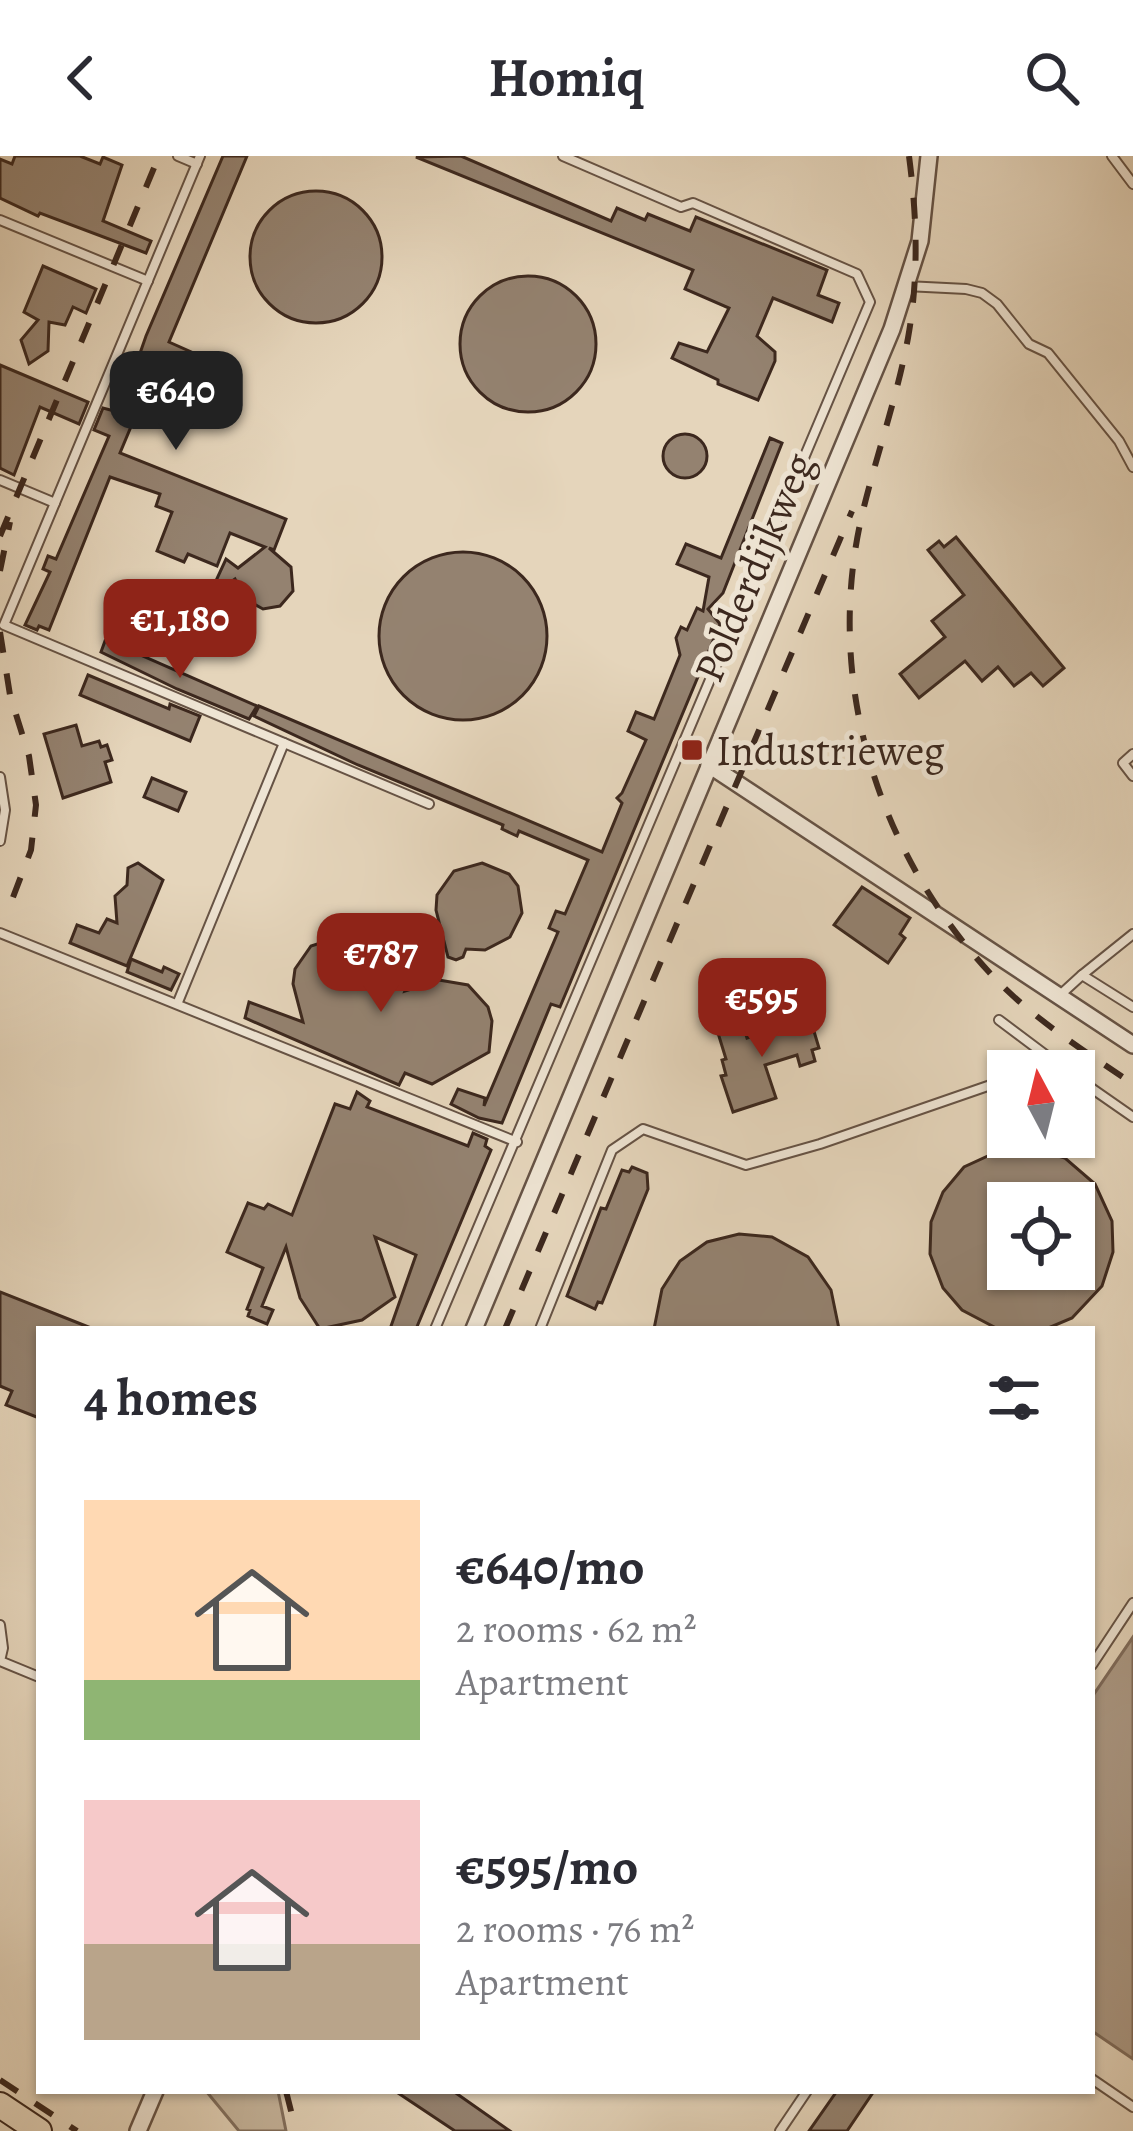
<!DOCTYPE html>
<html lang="en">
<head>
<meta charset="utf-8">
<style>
  body { margin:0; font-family:Alegreya,serif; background:#f7f7f7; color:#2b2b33; height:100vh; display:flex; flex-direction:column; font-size:45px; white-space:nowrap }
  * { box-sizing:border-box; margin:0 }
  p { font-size:39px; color:#7c7c81 }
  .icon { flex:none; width:66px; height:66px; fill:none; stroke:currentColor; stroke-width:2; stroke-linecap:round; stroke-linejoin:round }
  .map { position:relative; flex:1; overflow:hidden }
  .details { position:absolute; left:36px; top:1170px; width:1059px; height:768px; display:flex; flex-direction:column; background:#fff; border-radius:0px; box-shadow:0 3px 9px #0004 }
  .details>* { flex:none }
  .needle { width:78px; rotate:353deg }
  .buttons { position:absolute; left:987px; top:894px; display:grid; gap:24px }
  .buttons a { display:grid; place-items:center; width:108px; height:108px; border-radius:0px; background:#fff; box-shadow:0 3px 9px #0004; font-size:60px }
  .price { position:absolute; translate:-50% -102px; padding:0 27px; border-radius:24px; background:#8f2418; color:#fff; font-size:39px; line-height:78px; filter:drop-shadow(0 3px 6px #0008) }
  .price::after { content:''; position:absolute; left:50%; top:72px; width:36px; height:27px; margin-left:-18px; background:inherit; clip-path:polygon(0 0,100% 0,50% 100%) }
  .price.current { background:#222; color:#fff }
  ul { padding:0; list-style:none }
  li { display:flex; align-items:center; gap:36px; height:300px; padding:0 48px }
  li span { display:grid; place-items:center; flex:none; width:336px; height:240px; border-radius:0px; color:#555 }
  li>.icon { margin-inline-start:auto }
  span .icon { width:144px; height:144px; fill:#fffc; stroke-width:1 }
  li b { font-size:51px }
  h2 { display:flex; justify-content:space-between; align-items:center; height:144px; padding:0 48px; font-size:51px }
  header { display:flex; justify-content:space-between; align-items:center; height:156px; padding:0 48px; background:#fff; font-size:54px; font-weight:700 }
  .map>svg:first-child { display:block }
  .green { fill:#c8b8a0; stroke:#82705f; stroke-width:3 }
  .water { fill:#ac9a86; stroke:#7f6c5c; stroke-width:3 }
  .building { fill:#948270; stroke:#3c281e; stroke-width:3; fill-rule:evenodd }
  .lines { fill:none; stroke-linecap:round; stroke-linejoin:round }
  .service-casing { stroke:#665345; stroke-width:12 }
  .minor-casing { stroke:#665345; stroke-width:20 }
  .primary-casing { stroke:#3c281e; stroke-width:28 }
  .service { stroke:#eee4d3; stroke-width:8 }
  .minor { stroke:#eee4d3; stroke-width:15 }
  .primary { stroke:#e5d5bb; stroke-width:24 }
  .rail { stroke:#3c281e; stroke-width:6; stroke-dasharray:21 21; stroke-linecap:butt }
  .poi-dot { fill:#8f2418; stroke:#eee4d3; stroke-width:4.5 }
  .labels { text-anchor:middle; stroke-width:10; stroke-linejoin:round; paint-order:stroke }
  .street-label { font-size:42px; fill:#3c281e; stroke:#eee4d3 }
  .poi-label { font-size:42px; fill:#3c281e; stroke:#eee4d3; text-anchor:start }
</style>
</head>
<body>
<header><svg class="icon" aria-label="back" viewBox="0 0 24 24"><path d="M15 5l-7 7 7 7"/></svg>Homiq<svg class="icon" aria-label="search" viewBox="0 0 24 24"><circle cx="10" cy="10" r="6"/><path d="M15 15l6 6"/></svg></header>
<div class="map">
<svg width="1133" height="1975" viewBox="0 0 1133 1975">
  <rect width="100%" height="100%" fill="#e5d5bb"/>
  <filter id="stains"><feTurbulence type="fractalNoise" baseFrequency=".00167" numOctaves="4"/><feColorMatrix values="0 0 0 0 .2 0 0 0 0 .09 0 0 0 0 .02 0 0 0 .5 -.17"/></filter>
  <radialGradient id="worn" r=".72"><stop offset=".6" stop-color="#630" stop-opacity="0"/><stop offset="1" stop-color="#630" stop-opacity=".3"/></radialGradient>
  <!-- green -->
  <polygon class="green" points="206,1935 278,1935 286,1975 239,1975"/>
  <!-- water -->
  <polygon class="water" points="1133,1481 1133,1903 1092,1875 1092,1541"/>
  <!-- building -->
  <g class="building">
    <polygon points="15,0 80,0 100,8 103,1 122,9 103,65 151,85 146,97 40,57 38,60 0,42 0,3 12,8"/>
    <polygon points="223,0 247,0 169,186 198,199 174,254 143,242 120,297 286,363 274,394 269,392 291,411 293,435 280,450 263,453 245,443 235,423 208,442 226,403 238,412 265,391 230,377 217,410 188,398 184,406 157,395 172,356 156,350 160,338 110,321 49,474 39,470 37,474 25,469 50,416 43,413 48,400 56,403 109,280 94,274 103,252 118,256 142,205 138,203 146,180"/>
    <polygon points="461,0 611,65 617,52 645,64 648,58 690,75 696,61 827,114 818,139 839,147 832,166 773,142 757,180 775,196 775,205 758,244 718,228 718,224 672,202 679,187 707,196 729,152 685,133 693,114 416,1"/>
    <circle cx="316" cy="101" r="66"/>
    <polygon points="43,110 96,133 86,157 73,151 65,169 49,166 48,195 29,208 21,184 38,164 24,156"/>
    <circle cx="528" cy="188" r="68"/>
    <polygon points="0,209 88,246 79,268 40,251 14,319 0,312"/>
    <circle cx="685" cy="300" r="22"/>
    <polygon points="770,282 782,287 723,437 708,453 720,468 560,851 551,848 502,967 479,962 451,948 458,933 485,942 484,950 558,776 549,772 556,755 565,758 588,704 519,675 517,680 502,673 503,669 358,609 254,560 259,550 602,696 622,647 617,642 622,637 646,584 628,575 636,556 654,563 680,499 676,482 681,471 687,474 697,452 703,455 709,421 677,408 686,388 721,402"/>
    <polygon points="956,381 1064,512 1043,530 1031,517 1014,530 998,511 982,525 965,505 919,542 900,518 945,481 932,465 964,439 928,394 939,385 944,391"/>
    <circle cx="463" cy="480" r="84"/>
    <polygon points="105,485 138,498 257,550 249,563 177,533 101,496"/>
    <polygon points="88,519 169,553 170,548 200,560 190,585 80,539"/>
    <polygon points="76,569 82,590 99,585 101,591 107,589 112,604 105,606 111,626 63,642 44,578"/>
    <polygon points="152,622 186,636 178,655 144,641"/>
    <polygon points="138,707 163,724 127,810 70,787 77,769 99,777 107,763 117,767 115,740 127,729 128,712"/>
    <polygon points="482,707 509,718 518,730 522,757 510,781 485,794 466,793 463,801 456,804 448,801 436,754 437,739 454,715"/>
    <polygon points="862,731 910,762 900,778 905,782 888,807 834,769"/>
    <polygon points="339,781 367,792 384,816 391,802 415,811 405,835 439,824 468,829 488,851 492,865 489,896 432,928 405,917 399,929 245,862 249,846 303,866 293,828 295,813 311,790"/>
    <polygon points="131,803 162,816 164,811 179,818 171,834 127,816"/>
    <polygon points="810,862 819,892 812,894 815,905 800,910 797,899 765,909 776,942 733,956 721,920 726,919 722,904 726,903 718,877 743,869 747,882"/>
    <polygon points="357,936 370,945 367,951 468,990 473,977 487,983 485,990 491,994 416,1173 390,1173 416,1099 375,1081 395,1141 362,1164 320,1173 300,1142 286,1091 262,1150 273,1154 267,1168 248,1160 250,1154 247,1153 263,1112 227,1096 248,1047 264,1053 268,1048 292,1059 335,948 350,953"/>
    <path d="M1034 993 1065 1002 1095 1028 1112 1065 1113 1096 1102 1130 1072 1162 1046 1173H998L962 1154 943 1132 930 1098 931 1066 943 1036 964 1011 1001 994ZM1008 1047H1074V1113H1008Z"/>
    <polygon points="632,1011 647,1017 648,1033 602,1147 598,1146 595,1153 567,1140 601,1052 606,1053 622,1014 629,1016"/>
    <polygon points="739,1078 772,1081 808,1101 831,1134 839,1173 654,1173 662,1133 680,1105 707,1086"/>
    <polygon points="0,1136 91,1172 39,1173 39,1262 6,1249 12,1235 0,1230"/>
    <polygon points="395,1935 453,1935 510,1975 455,1975"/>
    <polygon points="837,1935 874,1935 847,1975 809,1975"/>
  </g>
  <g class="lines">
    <defs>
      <g id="service">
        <polyline points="178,0 197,8"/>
        <polyline points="200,0 4,469 429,648"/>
        <polyline points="1112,0 1133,28"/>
        <polyline points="0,64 148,125"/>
        <polyline points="906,130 966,133 982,137 997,148 1029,188 1048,197 1119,285 1133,311"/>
        <polyline points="0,324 55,347"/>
        <polyline points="1133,598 1123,607 1133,620"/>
        <polyline points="0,621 5,654 0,685"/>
        <polyline points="0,777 517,986"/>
        <polyline points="1082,819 1133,778"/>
        <polyline points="1059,840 1082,819 1133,851"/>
        <polyline points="178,846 284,587"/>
        <polyline points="999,864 1055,906"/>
        <polyline points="1030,915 1055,906 1067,915"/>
        <polyline points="1074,920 1133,961"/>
        <polyline points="435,1173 870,146 857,118 693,47 681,51 563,0"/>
        <polyline points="540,1173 612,994 643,973 746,1009 820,988 1008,923"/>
        <polyline points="0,1469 3,1492 0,1505 39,1521"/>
        <polyline points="1092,1509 1133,1447"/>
        <polyline points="1092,1923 1133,1951"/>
        <polyline points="780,1975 807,1935"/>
      </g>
      <g id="minor">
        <polyline points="709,609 1133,889"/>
        <polyline points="474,1173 892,173 920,85 929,0"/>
        <polyline points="138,1975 155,1935"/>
      </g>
      <polyline id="primary" points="0,1949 39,1975"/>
    </defs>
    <!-- service casing -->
    <use href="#service" class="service-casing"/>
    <!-- minor casing -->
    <use href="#minor" class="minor-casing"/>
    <!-- primary casing -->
    <use href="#primary" class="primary-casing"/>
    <!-- service -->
    <use href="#service" class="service"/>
    <!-- minor -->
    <use href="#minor" class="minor"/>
    <!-- primary -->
    <use href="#primary" class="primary"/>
    <!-- rail -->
    <g class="rail">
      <path d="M909 0C917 61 919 121 908 182 897 242 876 300 862 359 824 522 876 694 989 816 1030 861 1083 894 1133 928"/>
      <polyline points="0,380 159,0"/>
      <polyline points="0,415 10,366"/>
      <polyline points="0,476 10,539 29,600 36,649 31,694 7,757"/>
      <polyline points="505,1173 852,355"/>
      <polyline points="0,1924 77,1975"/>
      <polyline points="286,1935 296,1975"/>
    </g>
  </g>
  <!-- markers -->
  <rect class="poi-dot" x="680" y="582" width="24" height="24" rx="6"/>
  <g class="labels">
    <!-- street labels -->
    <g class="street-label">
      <text transform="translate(753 411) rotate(-67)" y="15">Polderdijkweg</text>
    </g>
    <!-- poi labels -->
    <g class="poi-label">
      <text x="716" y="609">Industrieweg</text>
    </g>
  </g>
  <rect width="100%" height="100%" filter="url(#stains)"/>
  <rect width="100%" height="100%" fill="url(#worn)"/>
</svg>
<div class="buttons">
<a><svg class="needle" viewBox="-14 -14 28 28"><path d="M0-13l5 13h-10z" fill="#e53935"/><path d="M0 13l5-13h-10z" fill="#7c7c81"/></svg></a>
<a><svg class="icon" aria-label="locate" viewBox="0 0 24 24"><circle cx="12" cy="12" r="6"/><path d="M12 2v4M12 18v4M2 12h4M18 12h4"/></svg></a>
</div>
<b class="price current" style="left:176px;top:297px">€640</b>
<b class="price" style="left:180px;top:525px">€1,180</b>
<b class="price" style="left:381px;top:859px">€787</b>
<b class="price" style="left:762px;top:904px">€595</b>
<section class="details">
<h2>4 homes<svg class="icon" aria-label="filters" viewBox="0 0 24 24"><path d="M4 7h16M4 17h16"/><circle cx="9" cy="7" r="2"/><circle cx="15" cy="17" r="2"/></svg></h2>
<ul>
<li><span style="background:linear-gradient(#ffd9b3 75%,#8fb573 0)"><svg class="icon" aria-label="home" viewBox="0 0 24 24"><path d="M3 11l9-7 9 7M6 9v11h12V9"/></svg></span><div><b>€640/mo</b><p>2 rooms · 62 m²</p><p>Apartment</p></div></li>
<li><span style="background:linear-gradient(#f6c9c9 60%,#b9a48a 0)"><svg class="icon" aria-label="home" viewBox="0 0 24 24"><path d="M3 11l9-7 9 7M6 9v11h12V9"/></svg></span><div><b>€595/mo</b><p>2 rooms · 76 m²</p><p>Apartment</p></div></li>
</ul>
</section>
</div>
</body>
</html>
